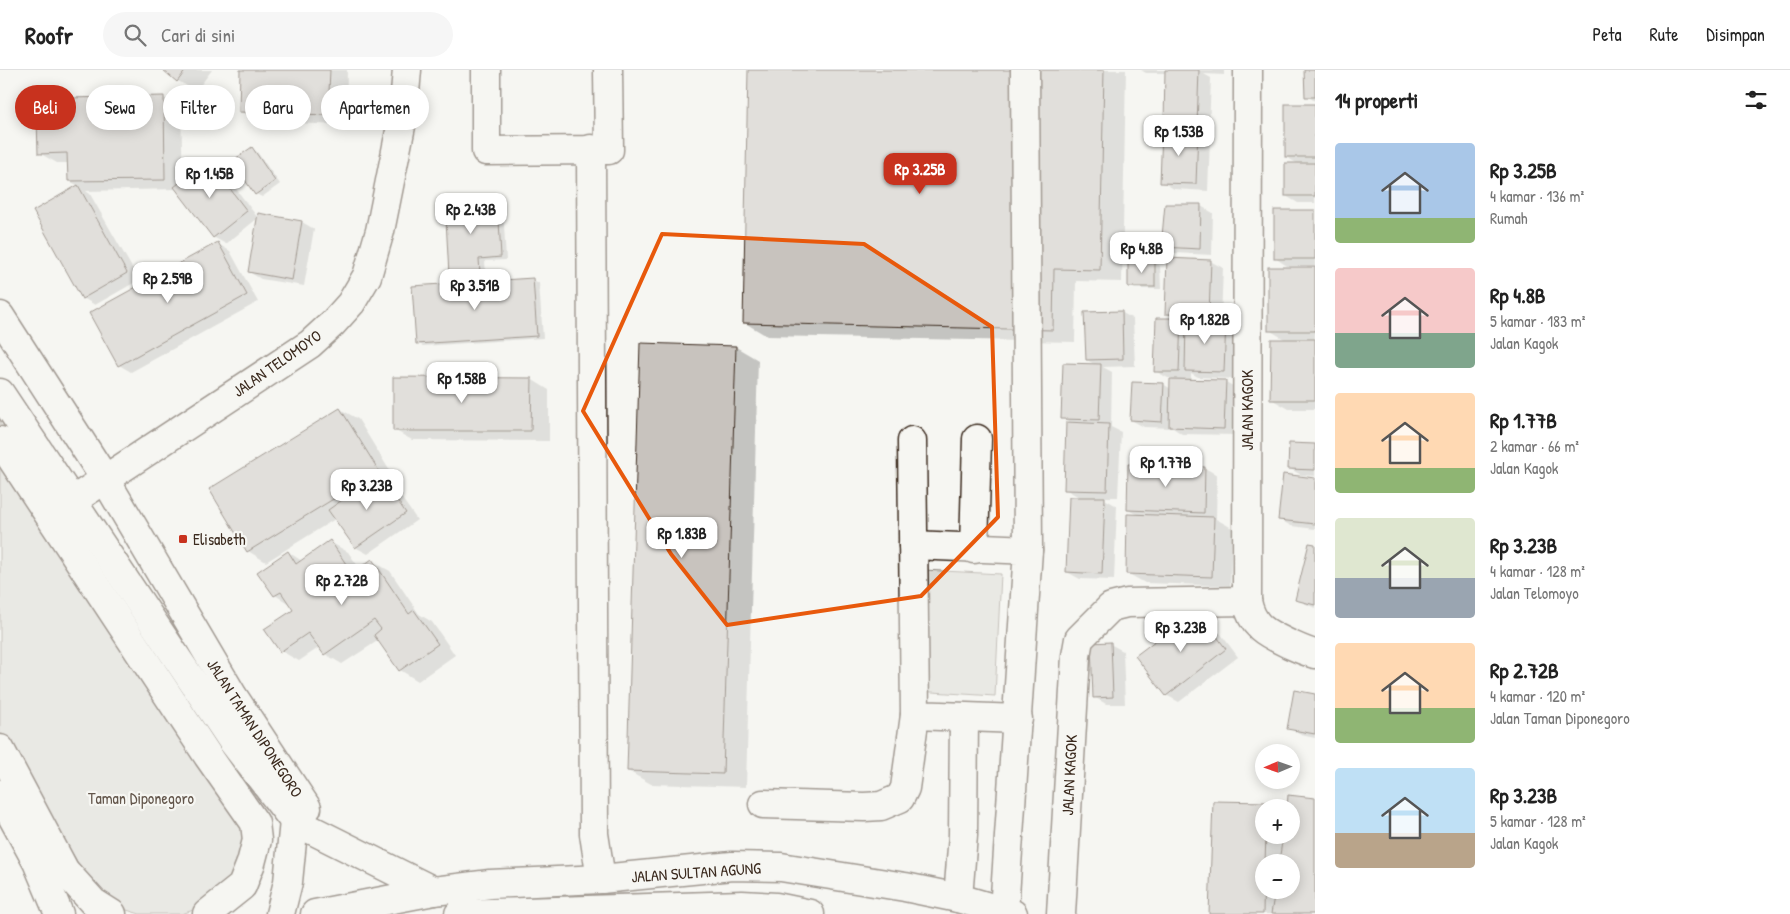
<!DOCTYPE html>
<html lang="id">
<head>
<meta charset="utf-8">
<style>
  body { margin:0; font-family:"Patrick Hand",sans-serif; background:#f6f6f6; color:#222; height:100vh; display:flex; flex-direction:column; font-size:19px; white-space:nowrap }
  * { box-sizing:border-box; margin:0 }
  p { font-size:16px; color:#767676 }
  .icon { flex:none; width:28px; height:28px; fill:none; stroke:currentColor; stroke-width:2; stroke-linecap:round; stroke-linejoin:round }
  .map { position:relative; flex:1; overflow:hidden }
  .sheet { display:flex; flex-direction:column; background:#fff; width:475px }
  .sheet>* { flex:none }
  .top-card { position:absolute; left:15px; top:15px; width:475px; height:45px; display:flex; gap:10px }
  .needle { width:32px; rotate:268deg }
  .fabs { position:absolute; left:1255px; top:674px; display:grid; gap:10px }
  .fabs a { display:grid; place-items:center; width:45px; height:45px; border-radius:50%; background:#fff; box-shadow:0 2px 12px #0003; font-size:25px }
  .price { position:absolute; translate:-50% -42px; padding:0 11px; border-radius:10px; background:#fff; color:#222; font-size:16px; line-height:32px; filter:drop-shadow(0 1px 2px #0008) }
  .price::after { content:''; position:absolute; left:50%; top:30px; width:15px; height:11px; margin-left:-8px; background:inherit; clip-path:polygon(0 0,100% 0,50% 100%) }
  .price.selected { background:#c8321e; color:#fff }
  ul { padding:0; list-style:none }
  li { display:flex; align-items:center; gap:15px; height:125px; padding:0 20px }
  li span { display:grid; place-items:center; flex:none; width:140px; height:100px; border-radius:5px; color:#555 }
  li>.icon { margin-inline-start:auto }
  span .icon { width:60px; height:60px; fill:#fffc; stroke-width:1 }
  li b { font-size:21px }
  h2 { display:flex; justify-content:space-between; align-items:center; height:60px; padding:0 20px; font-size:21px }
  .tag { padding:0 18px; border-radius:22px; background:#fff; box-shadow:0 2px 12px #0003; font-size:18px; line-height:45px }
  .tag.selected { background:#c8321e; color:#fff }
  header { display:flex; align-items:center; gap:30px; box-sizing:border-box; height:70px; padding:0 25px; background:#fff; border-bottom:1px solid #e0e0e0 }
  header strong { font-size:24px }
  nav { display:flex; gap:28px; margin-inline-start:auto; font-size:18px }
  .search { width:350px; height:45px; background:#f6f6f6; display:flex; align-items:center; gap:12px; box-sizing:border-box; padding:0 18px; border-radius:28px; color:#767676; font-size:19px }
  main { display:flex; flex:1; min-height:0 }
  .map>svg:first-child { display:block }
  .green { fill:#dad9d3; stroke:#8a8278 }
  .shadow { fill:#0003; fill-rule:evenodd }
  .building { fill:#c8c3be; stroke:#3b2a1e }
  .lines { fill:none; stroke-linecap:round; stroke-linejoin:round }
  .minor-casing { stroke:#3b2a1e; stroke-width:31 }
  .highway-casing { stroke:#3b2a1e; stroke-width:31 }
  .minor { stroke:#f6f6f2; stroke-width:28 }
  .highway { stroke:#f6f6f2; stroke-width:28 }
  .marked { fill:none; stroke:#e8590c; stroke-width:4; stroke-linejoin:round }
  .poi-dot { fill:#c8321e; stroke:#f6f6f2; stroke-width:2 }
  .labels { text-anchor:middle; stroke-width:4.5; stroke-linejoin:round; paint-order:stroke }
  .street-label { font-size:16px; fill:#3b2a1e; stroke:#f6f6f2 }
  .poi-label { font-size:16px; fill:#3b2a1e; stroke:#f6f6f2; text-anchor:start }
  .park-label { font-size:16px; fill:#63564b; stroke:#f6f6f2 }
</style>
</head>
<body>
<header>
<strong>Roofr</strong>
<div class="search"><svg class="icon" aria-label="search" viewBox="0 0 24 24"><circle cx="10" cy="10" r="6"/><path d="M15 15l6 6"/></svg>Cari di sini</div>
<nav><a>Peta</a><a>Rute</a><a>Disimpan</a></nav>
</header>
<main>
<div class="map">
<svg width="1315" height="844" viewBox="0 0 1315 844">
  <rect width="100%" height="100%" fill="#f6f6f2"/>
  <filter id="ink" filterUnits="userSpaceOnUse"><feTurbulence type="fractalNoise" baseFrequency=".02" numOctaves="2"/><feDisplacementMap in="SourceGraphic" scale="10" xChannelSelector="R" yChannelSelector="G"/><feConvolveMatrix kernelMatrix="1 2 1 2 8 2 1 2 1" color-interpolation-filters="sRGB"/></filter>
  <g filter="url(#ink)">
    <!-- green -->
    <g class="green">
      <polygon points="0,338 248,751 245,785 231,810 210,834 182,844 140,844 120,838 97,819 78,793 0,662"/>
      <polygon points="923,500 1001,504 995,626 916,621"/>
    </g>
    <!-- shadow -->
    <g class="shadow">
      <polygon points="165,0 212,0 196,21 178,11"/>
      <polygon points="242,0 347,0 346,55 258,52 240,41"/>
      <polygon points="750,0 1126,0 1122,212 1076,211 1075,272 767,266 745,253"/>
      <polygon points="1141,0 1224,0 1224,5 1204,4 1211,8 1209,62 1197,62 1210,69 1208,121 1174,119 1162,112 1178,61 1165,54 1167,3 1146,3"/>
      <polygon points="1306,0 1315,0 1315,31 1307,26"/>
      <polygon points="164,28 181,38 183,112 208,92 221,99 258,148 302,152 314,159 304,216 261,209 249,202 258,148 226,174 213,167 177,119 86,121 90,124 139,210 95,235 83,228 79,116 69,111 69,93 57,93 39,83 68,48"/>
      <polygon points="1315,36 1315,133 1298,133 1286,126 1300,95 1286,87"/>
      <polygon points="252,79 257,82 280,114 262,127 256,124"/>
      <polygon points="475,131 481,134 497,133 503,137 506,190 485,191 486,206 456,208 450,205"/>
      <polygon points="1201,136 1213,143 1212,185 1174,183 1162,176"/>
      <polygon points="1315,142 1315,196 1287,196 1275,188"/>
      <polygon points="218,174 230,181 258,232 131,302 119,295"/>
      <polygon points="1210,191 1223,198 1221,251 1225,251 1237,258 1236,309 1198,307 1191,303 1191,311 1226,312 1238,319 1236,365 1182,364 1173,358 1144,357 1131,350 1163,314 1171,319 1172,308 1168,308 1155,301 1177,250 1166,243"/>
      <polygon points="1155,193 1160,196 1161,219 1135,219 1130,216"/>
      <polygon points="1315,198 1315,339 1289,339 1271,329 1286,270 1269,260"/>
      <polygon points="533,210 539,213 543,268 423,276 417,273"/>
      <polygon points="1121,242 1133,249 1135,296 1103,297 1112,302 1111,357 1121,362 1118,427 1101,427 1117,436 1114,510 1080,509 1067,502 1081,428 1065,419 1073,354 1063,348 1096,295 1087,290"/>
      <polygon points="736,277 758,290 746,717 651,714 628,701"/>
      <polygon points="531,309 549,320 549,371 412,370 394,360"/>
      <polygon points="340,339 358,349 396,411 392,414 417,450 368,484 355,477 335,449 266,492 248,481"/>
      <polygon points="1315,375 1315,406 1301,405 1289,398"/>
      <polygon points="1205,398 1217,405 1216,449 1232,458 1230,516 1145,513 1127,503 1138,445 1128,440"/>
      <polygon points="1315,409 1315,459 1291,456 1279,449"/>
      <polygon points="330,472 348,482 360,499 372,491 390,501 419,544 432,552 455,585 418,611 400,600 379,570 342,594 325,584 320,577 299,591 281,581 294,540 291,535 275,525 288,482 302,491"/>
      <polygon points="1315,476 1315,538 1297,530"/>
      <polygon points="1197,541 1209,548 1238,587 1179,632 1166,625"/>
      <polygon points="1110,574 1123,581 1125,634 1106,634 1094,627"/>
      <polygon points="1315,626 1315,668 1301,665 1289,658"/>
      <path d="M1315 730V844H1210L1215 732 1267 734 1274 738H1264V765H1291ZM1264 792H1291V820H1264Z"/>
    </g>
    <!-- building -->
    <g class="building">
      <polygon points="163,0 186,0 177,12"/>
      <polygon points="240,0 330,0 328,45 239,42"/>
      <polygon points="748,0 1104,0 1100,200 1054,199 1053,260 743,253"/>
      <polygon points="1165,0 1199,0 1197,56 1164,54"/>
      <polygon points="1304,0 1315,0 1315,27 1305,27"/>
      <polygon points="164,26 165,110 68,111 67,83 38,84 37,48 66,47 66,28"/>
      <rect x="1285" y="34" width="30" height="53"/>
      <polygon points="1162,60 1198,60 1196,114 1160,113"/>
      <polygon points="252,77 275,111 255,125 232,91"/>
      <polygon points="208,90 247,141 213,168 174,117"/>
      <rect x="1285" y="93" width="30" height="33"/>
      <polygon points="78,115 127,203 82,229 33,141"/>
      <polygon points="475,129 475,133 498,132 501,187 479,189 480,203 449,205 445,131"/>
      <polygon points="1165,134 1201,134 1200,179 1161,177"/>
      <rect x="1274" y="140" width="41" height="49"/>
      <polygon points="258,143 302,151 292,210 248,202"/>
      <polygon points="218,172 247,225 118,296 89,243"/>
      <polygon points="1167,188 1211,190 1209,245 1165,244"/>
      <polygon points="1155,191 1155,217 1128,217 1128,192"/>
      <rect x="1268" y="197" width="47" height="64"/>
      <polygon points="533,208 537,266 416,274 412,216"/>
      <polygon points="1122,241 1123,289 1086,290 1084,242"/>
      <polygon points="1156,248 1181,248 1179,302 1154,302"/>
      <polygon points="1186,249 1226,250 1224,302 1185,301"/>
      <polygon points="1271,269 1315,269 1315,330 1270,330"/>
      <polygon points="640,273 736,276 723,704 627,701"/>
      <polygon points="1063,293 1101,294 1099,350 1061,349"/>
      <polygon points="393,307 532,308 531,361 393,361"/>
      <polygon points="1170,309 1226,310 1224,359 1169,357"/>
      <polygon points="1132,312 1164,313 1162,352 1130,350"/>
      <polygon points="340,338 379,401 247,482 209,419"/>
      <polygon points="1066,352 1109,354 1107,421 1064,420"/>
      <polygon points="1289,373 1315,374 1315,400 1288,399"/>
      <polygon points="1128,394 1205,397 1204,443 1127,440"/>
      <polygon points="379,404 406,443 355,478 328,440"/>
      <polygon points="1283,404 1315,408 1315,454 1278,450"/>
      <polygon points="1069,427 1105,427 1102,504 1066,502"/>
      <polygon points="1127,444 1214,447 1212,507 1126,504"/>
      <polygon points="330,470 352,503 372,489 409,544 414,540 438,574 399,601 374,565 381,559 374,550 324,585 308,563 280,582 264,559 293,540 281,522 274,526 257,502 288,481 296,494"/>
      <polygon points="1309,473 1315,474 1315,535 1295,530"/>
      <polygon points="1197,539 1226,579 1166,626 1135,586"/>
      <polygon points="1111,572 1113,627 1093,628 1091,573"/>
      <polygon points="1294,620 1315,624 1315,664 1287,659"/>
      <polygon points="1288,725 1315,728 1315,844 1271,844 1275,820 1291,820 1291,792 1279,792 1283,765 1291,765 1291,738 1287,738"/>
      <polygon points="1213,731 1267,732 1267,738 1264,738 1264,765 1266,765 1265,792 1264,792 1263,844 1209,844"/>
    </g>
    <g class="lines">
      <defs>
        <g id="minor">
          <polyline points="486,0 486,81 609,80 608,0"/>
          <polyline points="1025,0 1028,480"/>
          <polyline points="591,79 594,764 601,809"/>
          <polyline points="0,246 105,409 233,626 307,738 294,751"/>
          <polyline points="0,371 208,686 255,753 257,770 251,793 242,816 207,844"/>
          <polyline points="912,371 915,645 1018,649"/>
          <polyline points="72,431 310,274 333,253 351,233 367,206 380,161 403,46 407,0"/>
          <polyline points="913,475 1028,480 1004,841"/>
          <polyline points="974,479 977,369"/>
          <polyline points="1247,531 1248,0"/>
          <polyline points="0,679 65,801 93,832 112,844"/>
          <polyline points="763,734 864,737 881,736 900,728 905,718 915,645"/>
          <polyline points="958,828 963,765 964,648"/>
          <path d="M1061 844 1076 586 1079 569 1111 537 1127 533 1247 531C1252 557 1266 563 1289 574 1298 578 1306 582 1315 584"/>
        </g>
        <g id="highway">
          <polyline points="0,323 233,672 294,751 434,821"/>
          <polyline points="0,724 37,792 59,844"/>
          <polyline points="280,844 288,812 294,751"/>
          <polyline points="315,844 434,821 490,814 601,809 732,796 781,797 905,817 958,828 1013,844"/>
          <polyline points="459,844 742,835 776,837 810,844"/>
        </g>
      </defs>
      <!-- minor casing -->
      <use href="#minor" class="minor-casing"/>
      <!-- highway casing -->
      <use href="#highway" class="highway-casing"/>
      <!-- minor -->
      <use href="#minor" class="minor"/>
      <!-- highway -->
      <use href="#highway" class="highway"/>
    </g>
  </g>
  <!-- marked area -->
  <path d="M0 0H1315V844H0ZM662 164 864 174 992 257 998 447 921 526 727 555 671 484 583 341Z" fill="#f6f6f2" fill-opacity=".55" fill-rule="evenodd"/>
  <path class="marked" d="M662 164 864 174 992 257 998 447 921 526 727 555 671 484 583 341Z"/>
  <!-- markers -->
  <rect class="poi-dot" x="178" y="464" width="10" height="10" rx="2.5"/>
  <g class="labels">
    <!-- street labels -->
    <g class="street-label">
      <text transform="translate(277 293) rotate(-35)" y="6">JALAN TELOMOYO</text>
      <text transform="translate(1247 340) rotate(-90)" y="6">JALAN KAGOK</text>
      <text transform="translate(255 658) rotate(57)" y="6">JALAN TAMAN DIPONEGORO</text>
      <text transform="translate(1069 705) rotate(-87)" y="6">JALAN KAGOK</text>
      <text transform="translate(696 802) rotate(-4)" y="6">JALAN SULTAN AGUNG</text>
    </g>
    <!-- poi labels -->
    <g class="poi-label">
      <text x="193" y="475">Elisabeth</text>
    </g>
    <!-- park labels -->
    <g class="park-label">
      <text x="141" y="734">Taman Diponegoro</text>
    </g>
  </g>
</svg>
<div class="fabs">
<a><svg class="needle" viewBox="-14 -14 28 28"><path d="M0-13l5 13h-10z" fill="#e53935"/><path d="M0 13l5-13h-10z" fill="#767676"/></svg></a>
<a>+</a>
<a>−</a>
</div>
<b class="price" style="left:1179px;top:87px">Rp 1.53B</b>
<b class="price selected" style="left:920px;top:125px">Rp 3.25B</b>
<b class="price" style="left:210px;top:129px">Rp 1.45B</b>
<b class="price" style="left:471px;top:165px">Rp 2.43B</b>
<b class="price" style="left:1142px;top:204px">Rp 4.8B</b>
<b class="price" style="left:168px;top:234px">Rp 2.59B</b>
<b class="price" style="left:475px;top:241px">Rp 3.51B</b>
<b class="price" style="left:1205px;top:275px">Rp 1.82B</b>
<b class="price" style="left:462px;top:334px">Rp 1.58B</b>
<b class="price" style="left:1166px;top:418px">Rp 1.77B</b>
<b class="price" style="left:367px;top:441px">Rp 3.23B</b>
<b class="price" style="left:682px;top:489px">Rp 1.83B</b>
<b class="price" style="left:342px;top:536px">Rp 2.72B</b>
<b class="price" style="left:1181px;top:583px">Rp 3.23B</b>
<div class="top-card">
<a class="tag selected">Beli</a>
<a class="tag">Sewa</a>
<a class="tag">Filter</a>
<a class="tag">Baru</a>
<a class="tag">Apartemen</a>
</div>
</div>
<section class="sheet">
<h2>14 properti<svg class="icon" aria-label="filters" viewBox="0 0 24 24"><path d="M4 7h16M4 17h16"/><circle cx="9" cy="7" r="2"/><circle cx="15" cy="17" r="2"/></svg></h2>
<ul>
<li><span style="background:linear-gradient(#a9c7e8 75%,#8fb573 0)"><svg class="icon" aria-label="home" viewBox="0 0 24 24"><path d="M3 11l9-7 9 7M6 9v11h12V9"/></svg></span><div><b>Rp 3.25B</b><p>4 kamar · 136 m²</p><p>Rumah</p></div></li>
<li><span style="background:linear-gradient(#f6c9c9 65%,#7fa58c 0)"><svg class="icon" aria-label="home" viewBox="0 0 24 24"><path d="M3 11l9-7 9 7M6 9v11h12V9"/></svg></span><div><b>Rp 4.8B</b><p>5 kamar · 183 m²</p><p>Jalan Kagok</p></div></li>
<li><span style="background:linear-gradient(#ffd9b3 75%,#8fb573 0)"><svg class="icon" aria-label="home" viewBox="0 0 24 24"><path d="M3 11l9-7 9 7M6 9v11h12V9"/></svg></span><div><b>Rp 1.77B</b><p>2 kamar · 66 m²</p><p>Jalan Kagok</p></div></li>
<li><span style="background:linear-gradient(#dfe7d0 60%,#9aa5b1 0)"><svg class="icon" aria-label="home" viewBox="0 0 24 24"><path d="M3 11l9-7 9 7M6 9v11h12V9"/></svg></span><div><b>Rp 3.23B</b><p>4 kamar · 128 m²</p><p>Jalan Telomoyo</p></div></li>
<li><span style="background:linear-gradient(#ffd9b3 65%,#8fb573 0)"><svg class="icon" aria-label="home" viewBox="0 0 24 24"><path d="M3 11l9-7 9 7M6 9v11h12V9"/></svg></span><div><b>Rp 2.72B</b><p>4 kamar · 120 m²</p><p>Jalan Taman Diponegoro</p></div></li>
<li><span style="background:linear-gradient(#bfe0f5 65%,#b9a48a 0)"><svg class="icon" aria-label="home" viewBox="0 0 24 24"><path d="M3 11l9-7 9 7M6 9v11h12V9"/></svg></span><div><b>Rp 3.23B</b><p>5 kamar · 128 m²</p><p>Jalan Kagok</p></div></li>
</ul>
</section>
</main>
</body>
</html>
